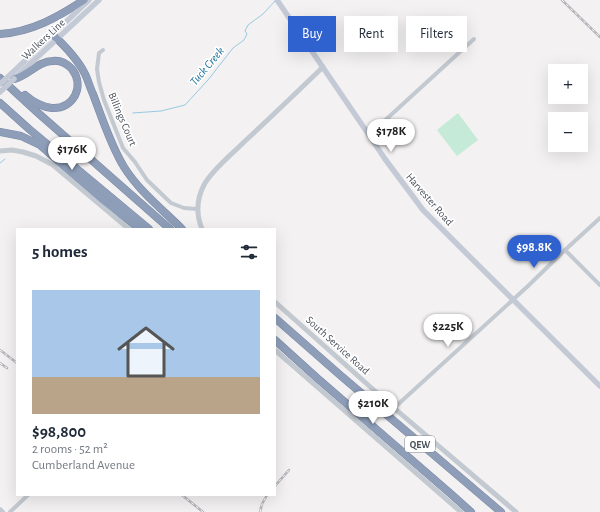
<!DOCTYPE html>
<html lang="en">
<head>
<meta charset="utf-8">
<style>
  body { margin:0; font-family:"Alegreya Sans",sans-serif; background:#f6f6f7; color:#1f2937; height:100vh; display:flex; flex-direction:column; font-size:15px; white-space:nowrap }
  * { box-sizing:border-box; margin:0 }
  p { font-size:13px; color:#747a83 }
  .icon { flex:none; width:22px; height:22px; fill:none; stroke:currentColor; stroke-width:2; stroke-linecap:round; stroke-linejoin:round }
  .map { position:relative; flex:1; overflow:hidden }
  .side { position:absolute; left:16px; top:228px; width:260px; height:268px; display:flex; flex-direction:column; background:#fff; border-radius:0px; box-shadow:0 4px 16px #0002 }
  .side>* { flex:none }
  .banner { position:absolute; left:288px; top:16px; width:252px; height:36px; display:flex; gap:8px }
  .fabs { position:absolute; left:548px; top:64px; display:grid; gap:8px }
  .fabs a { display:grid; place-items:center; width:40px; height:40px; border-radius:0px; background:#fff; box-shadow:0 4px 16px #0002; font-size:20px }
  .price { position:absolute; translate:-50% -34px; padding:0 9px; border-radius:14px; background:#fff; color:#222; font-size:13px; line-height:26px; filter:drop-shadow(0 1px 2px #0008) }
  .price::after { content:''; position:absolute; left:50%; top:24px; width:12px; height:9px; margin-left:-6px; background:inherit; clip-path:polygon(0 0,100% 0,50% 100%) }
  .price.selected { background:#2f62cf; color:#fff }
  ul { padding:0; list-style:none }
  li { display:grid; align-content:center; gap:8px; height:212px; padding:0 16px }
  li+li { border-top:1px solid #e0e1e3 }
  li span { display:grid; place-items:center; height:124px; border-radius:0px; color:#555 }
  li>.icon { margin-inline-start:auto }
  span .icon { width:72px; height:72px; fill:#fffc; stroke-width:1 }
  li b { font-size:17px }
  h2 { display:flex; justify-content:space-between; align-items:center; height:48px; padding:0 16px; font-size:17px }
  .pill { padding:0 14px; border-radius:0px; background:#fff; box-shadow:0 4px 16px #0002; font-size:14px; line-height:36px }
  .pill.selected { background:#2f62cf; color:#fff }
  .map>svg:first-child { display:block }
  .park { fill:#c5ebd8 }
  .lines { fill:none; stroke-linecap:round; stroke-linejoin:round }
  .stream { stroke:#97cae2; stroke-width:1 }
  .motorway-casing { stroke:#7a89a5; stroke-width:8 }
  .minor { stroke:#c3c9d0; stroke-width:4 }
  .tertiary { stroke:#c3c9d0; stroke-width:5 }
  .secondary { stroke:#c4cad5; stroke-width:5.5 }
  .motorway { stroke:#8e9eb9; stroke-width:7 }
  .rail-casing { stroke:#b4b5ba; stroke-width:2.5 }
  .rail { stroke:#fff; stroke-width:1; stroke-dasharray:3; stroke-linecap:butt }
  .secondary-bridge { stroke:#c4cad5; stroke-width:5.5 }
  .labels { text-anchor:middle; stroke-width:3.5; stroke-linejoin:round; paint-order:stroke }
  .shield { fill:#fff; stroke:#81868d; stroke-width:1 }
  .shield-label { font-size:10px; font-weight:bold; fill:#4b525c }
  .street-label { font-size:11px; fill:#4b525c; stroke:#fff }
  .water-label { font-size:12px; font-style:italic; fill:#1e739c; stroke:#fff }
</style>
</head>
<body>
<div class="map">
<svg width="600" height="512" viewBox="0 0 600 512">
  <rect width="100%" height="100%" fill="#f3f1f1"/>
  <!-- park -->
  <polygon class="park" points="458,113 478,140 457,156 437,130"/>
  <g class="lines">
    <!-- stream -->
    <g class="stream">
      <polyline points="133,113 161,111 185,105 208,80 233,48 244,40 247,34 245,31 248,25 263,14 275,1"/>
      <polyline points="0,163 5,159"/>
    </g>
    <defs>
      <g id="motorway">
        <path d="M0 34C32 32 58 17 84 0"/>
        <path d="M52 34C64 45 78 60 85 74 88 80 90 88 93 94 102 118 111 146 124 167 139 191 162 209 182 229"/>
        <polyline points="0,78 37,112 170,229"/>
        <path d="M14 79C28 76 38 61 53 61 60 60 67 64 72 69 85 86 74 109 52 108 42 107 33 102 25 95"/>
        <polyline points="0,103 29,129 149,229"/>
        <polyline points="0,132 21,136 40,145 103,200 140,229"/>
        <polyline points="275,318 340,375 501,512"/>
        <polyline points="275,340 317,378 451,494 471,512"/>
      </g>
    </defs>
    <!-- motorway casing -->
    <use href="#motorway" class="motorway-casing"/>
    <!-- minor -->
    <g class="minor">
      <polyline points="103,50 99,53 97,69 99,82 104,100 123,148 135,162 147,180 171,203 184,208 197,209"/>
      <polyline points="369,135 474,39"/>
      <polyline points="565,250 600,285"/>
      <polyline points="394,408 528,286 565,250 600,218"/>
      <polyline points="0,509 3,512"/>
      <polyline points="10,512 28,495"/>
    </g>
    <!-- tertiary -->
    <g class="tertiary">
      <polyline points="0,151 12,150 23,152 36,156 53,165 129,229"/>
      <path d="M202 229C196 214 196 200 204 185 211 171 232 154 243 143 270 118 296 93 323 67"/>
      <polyline points="275,302 394,408 516,512"/>
      <polyline points="275,350 461,512"/>
    </g>
    <!-- secondary -->
    <g class="secondary">
      <polyline points="277,0 369,135 385,159 423,210 465,252 600,386"/>
      <polyline points="11,74 89,0"/>
      <polyline points="16,77 99,0"/>
    </g>
    <!-- motorway -->
    <use href="#motorway" class="motorway"/>
    <defs>
      <g id="rail">
        <polyline points="562,0 600,37"/>
        <polyline points="0,350 17,363"/>
        <polyline points="0,363 7,368"/>
        <polyline points="275,486 289,470"/>
        <polyline points="182,495 203,512"/>
        <polyline points="260,512 262,504 267,495"/>
      </g>
    </defs>
    <!-- rail casing -->
    <use href="#rail" class="rail-casing"/>
    <!-- rail -->
    <use href="#rail" class="rail"/>
    <!-- secondary-bridge -->
    <g class="secondary-bridge">
      <polyline points="0,84 11,74"/>
      <polyline points="0,92 14,79"/>
    </g>
  </g>
  <g class="labels">
    <!-- shield labels -->
    <rect class="shield" x="405" y="436" width="30" height="16" rx="3"/>
    <g class="shield-label">
      <text x="420" y="448">QEW</text>
    </g>
    <!-- street labels -->
    <g class="street-label">
      <text transform="translate(43 39) rotate(-43)" y="4">Walkers Line</text>
      <text transform="translate(123 119) rotate(67)" y="4">Billings Court</text>
      <text transform="translate(430 199) rotate(49)" y="4">Harvester Road</text>
      <text transform="translate(338 345) rotate(42)" y="4">South Service Road</text>
    </g>
    <!-- water labels -->
    <g class="water-label">
      <text transform="translate(207 66) rotate(-50)" y="4">Tuck Creek</text>
    </g>
  </g>
</svg>
<div class="fabs">
<a>+</a>
<a>−</a>
</div>
<b class="price" style="left:391px;top:153px">$178K</b>
<b class="price" style="left:72px;top:171px">$176K</b>
<b class="price selected" style="left:534px;top:269px">$98.8K</b>
<b class="price" style="left:448px;top:348px">$225K</b>
<b class="price" style="left:373px;top:425px">$210K</b>
<div class="banner">
<a class="pill selected">Buy</a>
<a class="pill">Rent</a>
<a class="pill">Filters</a>
</div>
<section class="side">
<h2>5 homes<svg class="icon" aria-label="filters" viewBox="0 0 24 24"><path d="M4 7h16M4 17h16"/><circle cx="9" cy="7" r="2"/><circle cx="15" cy="17" r="2"/></svg></h2>
<ul>
<li><span style="background:linear-gradient(#a9c7e8 70%,#b9a48a 0)"><svg class="icon" aria-label="home" viewBox="0 0 24 24"><path d="M3 11l9-7 9 7M6 9v11h12V9"/></svg></span><div><b>$98,800</b><p>2 rooms · 52 m²</p><p>Cumberland Avenue</p></div></li>
</ul>
</section>
</div>
</body>
</html>
